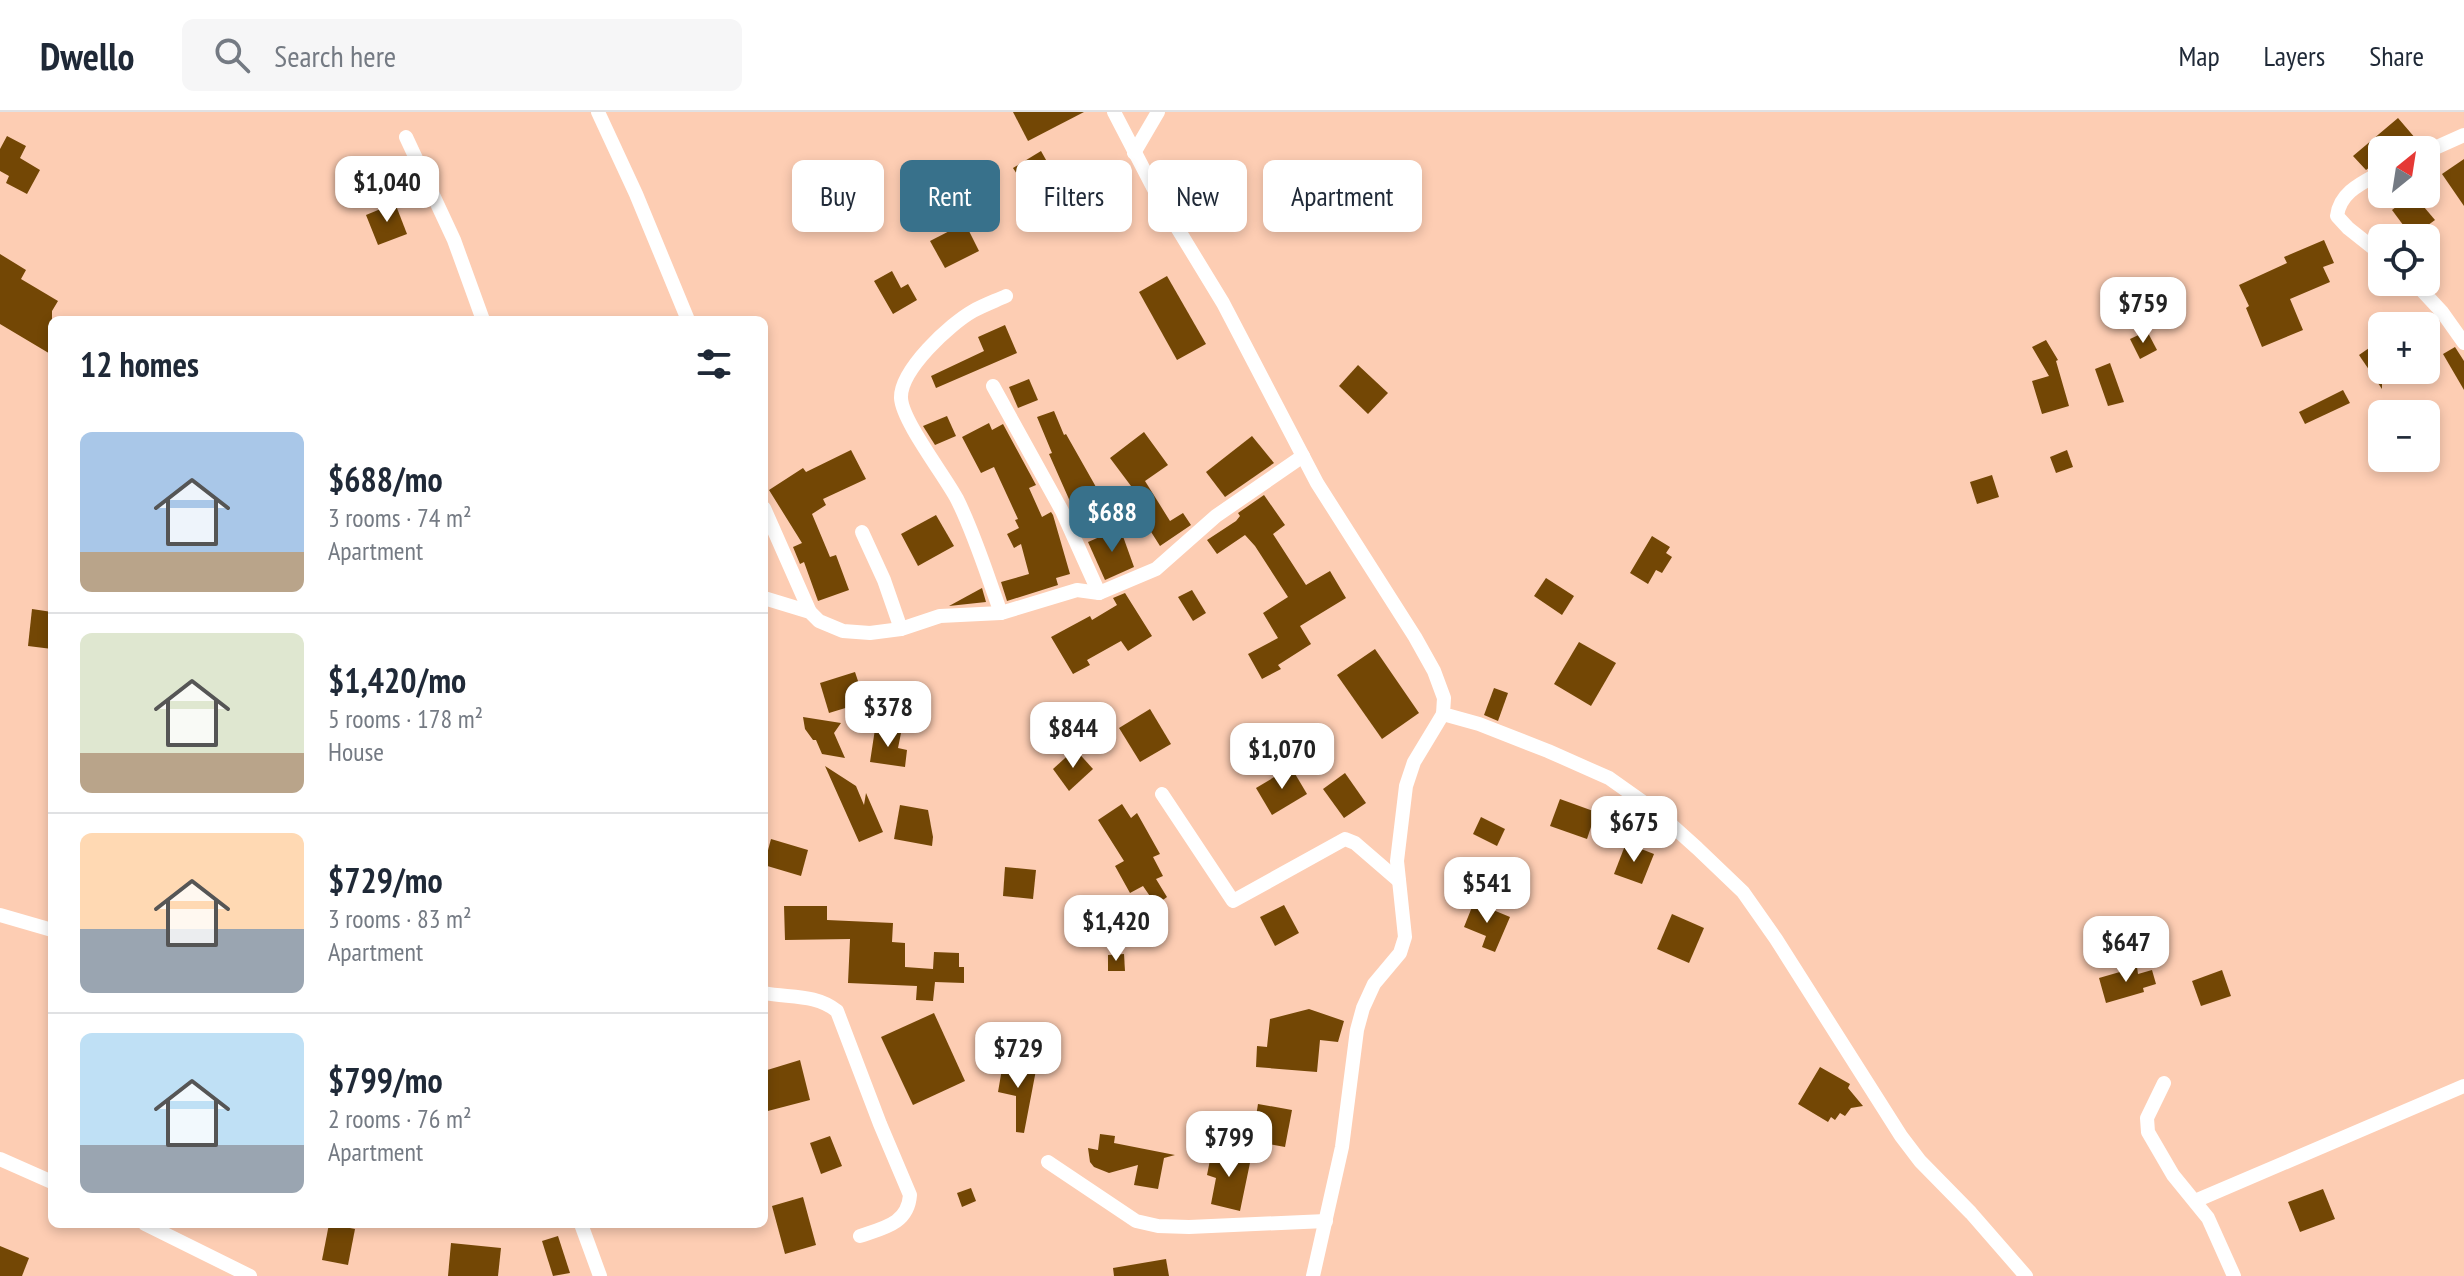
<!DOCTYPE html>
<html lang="en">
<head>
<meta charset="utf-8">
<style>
  body { margin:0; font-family:"PT Sans Narrow",sans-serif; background:#f6f6f7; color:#1f2937; height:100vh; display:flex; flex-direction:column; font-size:30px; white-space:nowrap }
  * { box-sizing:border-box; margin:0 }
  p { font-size:26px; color:#747a83 }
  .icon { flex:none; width:44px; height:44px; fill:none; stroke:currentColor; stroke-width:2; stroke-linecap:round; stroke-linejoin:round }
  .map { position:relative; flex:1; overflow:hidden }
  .sheet { position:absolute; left:48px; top:204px; width:720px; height:912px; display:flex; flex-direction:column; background:#fff; border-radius:12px; box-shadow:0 4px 12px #0003 }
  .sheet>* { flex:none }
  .banner { position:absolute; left:792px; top:48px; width:760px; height:72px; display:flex; gap:16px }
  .needle { width:52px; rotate:30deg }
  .buttons { position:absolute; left:2368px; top:24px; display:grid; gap:16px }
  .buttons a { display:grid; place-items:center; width:72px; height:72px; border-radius:12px; background:#fff; box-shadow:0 4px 12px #0003; font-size:40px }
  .price { position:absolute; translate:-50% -68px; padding:0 18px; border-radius:16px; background:#fff; color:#222; font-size:26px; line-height:52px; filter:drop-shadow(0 2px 4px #0008) }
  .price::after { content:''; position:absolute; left:50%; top:48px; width:24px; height:18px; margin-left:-12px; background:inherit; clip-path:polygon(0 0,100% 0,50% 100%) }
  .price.selected { background:#38718b; color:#fff }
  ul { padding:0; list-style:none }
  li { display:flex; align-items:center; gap:24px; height:200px; padding:0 32px }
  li+li { border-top:2px solid #e0e1e3 }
  li span { display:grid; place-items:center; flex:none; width:224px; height:160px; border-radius:12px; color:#555 }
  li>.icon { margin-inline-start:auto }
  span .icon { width:96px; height:96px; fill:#fffc; stroke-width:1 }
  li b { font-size:34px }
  h2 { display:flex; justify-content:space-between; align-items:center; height:96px; padding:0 32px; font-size:34px }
  .chip { padding:0 28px; border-radius:12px; background:#fff; box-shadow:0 4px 12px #0003; font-size:28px; line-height:72px }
  .chip.selected { background:#38718b; color:#fff }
  header { display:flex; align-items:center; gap:48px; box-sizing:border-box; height:112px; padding:0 40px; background:#fff; border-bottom:2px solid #e0e1e3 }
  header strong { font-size:38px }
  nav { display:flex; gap:44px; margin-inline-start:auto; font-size:28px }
  .search { width:560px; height:72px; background:#f6f6f7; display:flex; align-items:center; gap:20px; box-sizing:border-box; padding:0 28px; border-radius:12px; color:#747a83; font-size:30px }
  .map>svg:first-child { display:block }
  .building { fill:#734705 }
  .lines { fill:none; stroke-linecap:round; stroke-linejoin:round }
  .street { stroke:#fff; stroke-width:14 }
</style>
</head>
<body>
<header>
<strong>Dwello</strong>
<div class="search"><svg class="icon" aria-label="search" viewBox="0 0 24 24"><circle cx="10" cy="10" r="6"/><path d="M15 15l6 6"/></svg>Search here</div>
<nav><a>Map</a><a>Layers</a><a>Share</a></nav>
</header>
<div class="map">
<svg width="2464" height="1164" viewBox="0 0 2464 1164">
  <rect width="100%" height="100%" fill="#fdcdb3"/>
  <!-- building -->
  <g class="building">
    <polygon points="1013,0 1084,0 1028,29"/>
    <polygon points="2398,6 2416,27 2403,38 2382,38 2382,46 2366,58 2353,44"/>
    <polygon points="7,24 26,34 20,46 40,58 27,82 6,71 9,64 0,59 0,37"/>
    <polygon points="1041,39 1054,62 1027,78 1013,56"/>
    <polygon points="2464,47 2464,94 2442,62"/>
    <polygon points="2413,82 2435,108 2412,125 2392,98"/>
    <polygon points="395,91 407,122 378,133 366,103"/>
    <polygon points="965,111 979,139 945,156 930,129"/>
    <polygon points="2324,128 2334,151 2323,155 2330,170 2290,187 2303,218 2262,235 2246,196 2249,194 2239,173 2287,151 2284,145"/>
    <polygon points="0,142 26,158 21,167 58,189 52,199 52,243 0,212"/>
    <polygon points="892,159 901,176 908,172 917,188 893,202 874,169"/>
    <polygon points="1167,164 1206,232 1177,248 1139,180"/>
    <polygon points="1005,213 1017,241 936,276 931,264 984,239 978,225"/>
    <polygon points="2147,219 2157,238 2140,247 2130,227"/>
    <polygon points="2382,227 2382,277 2359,243"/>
    <polygon points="2046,228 2058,248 2056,249 2069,294 2042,302 2032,269 2049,264 2032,235"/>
    <polygon points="2455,235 2464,249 2464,278 2443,242"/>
    <polygon points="2110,251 2124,290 2108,294 2095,257"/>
    <polygon points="1358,253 1388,281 1368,302 1339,274"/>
    <polygon points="1029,267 1038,288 1018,296 1009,275"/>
    <polygon points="2343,278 2350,291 2305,312 2299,300"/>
    <polygon points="1054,299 1064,323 1066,322 1096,375 1090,378 1098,392 1076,403 1049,342 1052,341 1037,305"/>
    <polygon points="947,304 956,324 935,333 923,314"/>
    <polygon points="989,311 992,318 1003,312 1036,373 1029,376 1042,405 1051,400 1053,403 1070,462 1056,466 1058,473 1007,489 1001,470 1029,462 1021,432 1014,436 1007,422 1019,416 1015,408 1018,407 994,355 981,361 962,325"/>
    <polygon points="1144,320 1168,353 1145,369 1170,409 1183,401 1191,413 1160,434 1141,404 1149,398 1110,346"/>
    <polygon points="1252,324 1274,351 1225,385 1206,360"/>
    <polygon points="851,338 866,367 823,387 826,393 812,402 830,445 836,443 849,478 818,489 804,450 800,452 793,435 802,431 769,378 803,356 806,360"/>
    <polygon points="2067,338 2073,355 2056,361 2050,345"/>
    <polygon points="1992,363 1999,385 1977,392 1970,370"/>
    <polygon points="1264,383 1285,413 1273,422 1306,473 1330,459 1346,486 1300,514 1311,532 1278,553 1281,557 1262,567 1248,542 1278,526 1263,501 1288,485 1255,434 1245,423 1217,442 1207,428 1236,409 1240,404 1238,401"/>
    <polygon points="936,403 954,434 918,454 901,422"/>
    <polygon points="1120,416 1134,455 1105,468 1088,430"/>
    <polygon points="1652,424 1670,435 1666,441 1672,445 1662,461 1656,458 1648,472 1630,461"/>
    <polygon points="1546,466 1574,484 1562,503 1534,484"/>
    <polygon points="982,476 986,490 949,494"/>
    <polygon points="1192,478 1206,501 1193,509 1178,485"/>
    <polygon points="1125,481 1152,524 1128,539 1121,529 1087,548 1090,553 1073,562 1051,525 1090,504 1092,508 1117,493 1113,486"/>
    <polygon points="32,497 52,500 52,537 28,534"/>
    <polygon points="1579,530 1616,551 1591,594 1554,572"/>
    <polygon points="1375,537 1419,601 1382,627 1337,563"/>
    <polygon points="855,560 865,590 829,601 820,571"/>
    <polygon points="1494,576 1508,581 1498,609 1484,603"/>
    <polygon points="1150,597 1171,632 1140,650 1119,616"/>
    <polygon points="803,605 841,611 834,621 845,646 822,642 816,628 813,628 805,617"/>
    <polygon points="875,617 901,621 898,636 907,638 905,655 870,650"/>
    <polygon points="1075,637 1093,657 1069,679 1053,657"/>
    <polygon points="825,654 856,674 864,693 866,681 883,720 859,730"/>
    <polygon points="1291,655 1307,682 1272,703 1256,676"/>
    <polygon points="1345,661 1366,691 1344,706 1323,677"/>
    <polygon points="1560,687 1596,700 1587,727 1550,714"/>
    <polygon points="1122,692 1131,706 1137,701 1160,742 1153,745 1163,764 1156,767 1167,785 1156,793 1143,774 1130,781 1115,754 1124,749 1098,708"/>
    <polygon points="900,693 928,698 933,725 932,734 894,727"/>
    <polygon points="1481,705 1505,717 1497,734 1473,722"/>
    <polygon points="771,727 808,738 801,764 764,753"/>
    <polygon points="1626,731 1654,742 1642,772 1614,762"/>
    <polygon points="1005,755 1036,758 1033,787 1003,784"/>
    <polygon points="1474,790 1510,805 1495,840 1482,835 1486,824 1464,815"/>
    <polygon points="1284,793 1299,821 1275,834 1260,805"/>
    <polygon points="784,794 827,794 827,808 893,811 892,830 905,831 905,855 933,857 934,840 959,841 959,855 964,855 964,871 935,870 933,889 916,888 917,874 848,871 850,827 785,828"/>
    <polygon points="1672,802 1704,816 1689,851 1657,837"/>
    <polygon points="1124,842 1125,859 1108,859 1108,843"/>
    <polygon points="2137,855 2138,862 2152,858 2156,872 2143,876 2144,880 2106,891 2099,866"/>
    <polygon points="2222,858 2231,884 2201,894 2192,869"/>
    <polygon points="1309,897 1344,909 1338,930 1320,928 1317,960 1256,955 1257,934 1267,935 1270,907"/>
    <polygon points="934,901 965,969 913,993 881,925"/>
    <polygon points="800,948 810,988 764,1000 764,959"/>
    <polygon points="1003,951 1036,958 1024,1021 1016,1020 1016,984 998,980"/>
    <polygon points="1820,955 1850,972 1848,976 1863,994 1851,996 1845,1004 1840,1001 1835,1008 1831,1005 1828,1010 1798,992"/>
    <polygon points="1258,992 1292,998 1285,1035 1252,1029"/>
    <polygon points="1100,1022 1115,1024 1114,1031 1175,1043 1164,1046 1158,1077 1134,1073 1138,1053 1109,1061 1094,1055 1090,1050 1088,1036 1098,1038"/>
    <polygon points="830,1024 842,1054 821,1062 810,1031"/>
    <polygon points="1212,1038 1251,1046 1240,1099 1211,1092 1216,1066 1207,1063"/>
    <polygon points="971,1076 976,1089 962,1095 957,1081"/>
    <polygon points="2323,1077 2335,1107 2300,1120 2288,1090"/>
    <polygon points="803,1085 816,1133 785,1142 772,1094"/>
    <polygon points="329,1112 355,1117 348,1153 322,1148"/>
    <polygon points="558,1124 570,1161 553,1164 542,1129"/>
    <polygon points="451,1131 501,1136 498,1164 448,1164"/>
    <polygon points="0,1134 29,1146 22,1164 0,1164"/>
    <polygon points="1166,1147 1169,1164 1114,1164 1113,1156"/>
  </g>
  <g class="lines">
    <!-- street -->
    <g class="street">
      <polyline points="598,0 636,82 688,208"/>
      <polyline points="1114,0 1156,81 1223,191 1317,371 1415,525 1434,559 1444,586 1443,602 1479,612 1548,639 1609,666 1657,700 1697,736 1743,780 1776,827 1901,1024 1920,1049 1971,1101 2026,1164"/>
      <polyline points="406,25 454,128 483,208"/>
      <polyline points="2426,40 2464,23"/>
      <polyline points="1134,41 1158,0"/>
      <path d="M2382 60C2362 71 2340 80 2337 104L2348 116 2382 143"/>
      <polyline points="2414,170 2442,200 2464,231"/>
      <polyline points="993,274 1062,399 1099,481"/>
      <polyline points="764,396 810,500"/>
      <polyline points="862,420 884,468 901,517"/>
      <polyline points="764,486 810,500 819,509 843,519 870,521 901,517 940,504 1001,501 1077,478 1099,481 1156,457 1216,404 1303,344"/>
      <path d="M1001 501C987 463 975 423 957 387 945 364 902 309 901 286 900 258 950 212 973 199 984 193 995 189 1006 184"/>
      <polyline points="1162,682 1233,789 1345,727 1355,731 1399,769"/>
      <polyline points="0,803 52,818"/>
      <path d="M764 881C790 886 816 882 837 899L880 1012 910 1083C908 1112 883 1116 860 1124"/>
      <polyline points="2164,971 2147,1006 2148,1020 2173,1063 2208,1106 2234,1164"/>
      <polyline points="0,1047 52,1070"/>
      <polyline points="1048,1050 1136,1109 1158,1114 1189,1115 1326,1109"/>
      <polyline points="2195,1089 2464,974"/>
      <polyline points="145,1112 250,1164"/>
      <polyline points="581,1112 600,1164"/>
      <polyline points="1313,1164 1342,1035 1357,918 1363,896 1374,872 1400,841 1405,825 1397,749 1406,674 1414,650 1443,602"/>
    </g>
  </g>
</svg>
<div class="buttons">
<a><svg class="needle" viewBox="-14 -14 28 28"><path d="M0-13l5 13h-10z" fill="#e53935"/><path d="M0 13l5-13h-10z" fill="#747a83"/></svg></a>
<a><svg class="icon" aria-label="locate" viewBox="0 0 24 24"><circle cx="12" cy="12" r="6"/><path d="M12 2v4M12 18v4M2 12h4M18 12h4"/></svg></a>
<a>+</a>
<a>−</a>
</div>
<b class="price" style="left:387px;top:112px">$1,040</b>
<b class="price" style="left:2143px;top:233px">$759</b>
<b class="price selected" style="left:1112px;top:442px">$688</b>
<b class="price" style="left:888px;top:637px">$378</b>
<b class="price" style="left:1073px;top:658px">$844</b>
<b class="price" style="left:1282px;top:679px">$1,070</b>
<b class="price" style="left:1634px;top:752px">$675</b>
<b class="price" style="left:1487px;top:813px">$541</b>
<b class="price" style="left:1116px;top:851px">$1,420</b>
<b class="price" style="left:2126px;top:872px">$647</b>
<b class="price" style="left:1018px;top:978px">$729</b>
<b class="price" style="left:1229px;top:1067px">$799</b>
<div class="banner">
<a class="chip">Buy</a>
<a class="chip selected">Rent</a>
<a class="chip">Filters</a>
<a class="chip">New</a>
<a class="chip">Apartment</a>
</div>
<section class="sheet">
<h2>12 homes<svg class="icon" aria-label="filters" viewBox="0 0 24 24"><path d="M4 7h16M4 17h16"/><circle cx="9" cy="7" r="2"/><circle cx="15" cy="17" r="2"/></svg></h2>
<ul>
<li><span style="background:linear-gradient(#a9c7e8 75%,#b9a48a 0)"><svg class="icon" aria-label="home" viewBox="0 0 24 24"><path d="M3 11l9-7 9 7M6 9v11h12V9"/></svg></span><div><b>$688/mo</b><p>3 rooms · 74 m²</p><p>Apartment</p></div></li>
<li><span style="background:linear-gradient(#dfe7d0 75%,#b9a48a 0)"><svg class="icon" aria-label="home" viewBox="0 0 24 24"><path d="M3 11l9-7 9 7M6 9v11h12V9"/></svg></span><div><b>$1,420/mo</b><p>5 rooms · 178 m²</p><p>House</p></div></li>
<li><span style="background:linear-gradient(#ffd9b3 60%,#9aa5b1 0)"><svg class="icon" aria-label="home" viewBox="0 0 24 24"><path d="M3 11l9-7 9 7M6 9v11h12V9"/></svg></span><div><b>$729/mo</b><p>3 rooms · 83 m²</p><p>Apartment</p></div></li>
<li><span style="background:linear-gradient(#bfe0f5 70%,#9aa5b1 0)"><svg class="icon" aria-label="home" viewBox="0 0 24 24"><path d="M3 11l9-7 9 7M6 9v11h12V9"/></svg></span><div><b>$799/mo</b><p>2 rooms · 76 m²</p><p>Apartment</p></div></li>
</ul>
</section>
</div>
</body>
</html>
